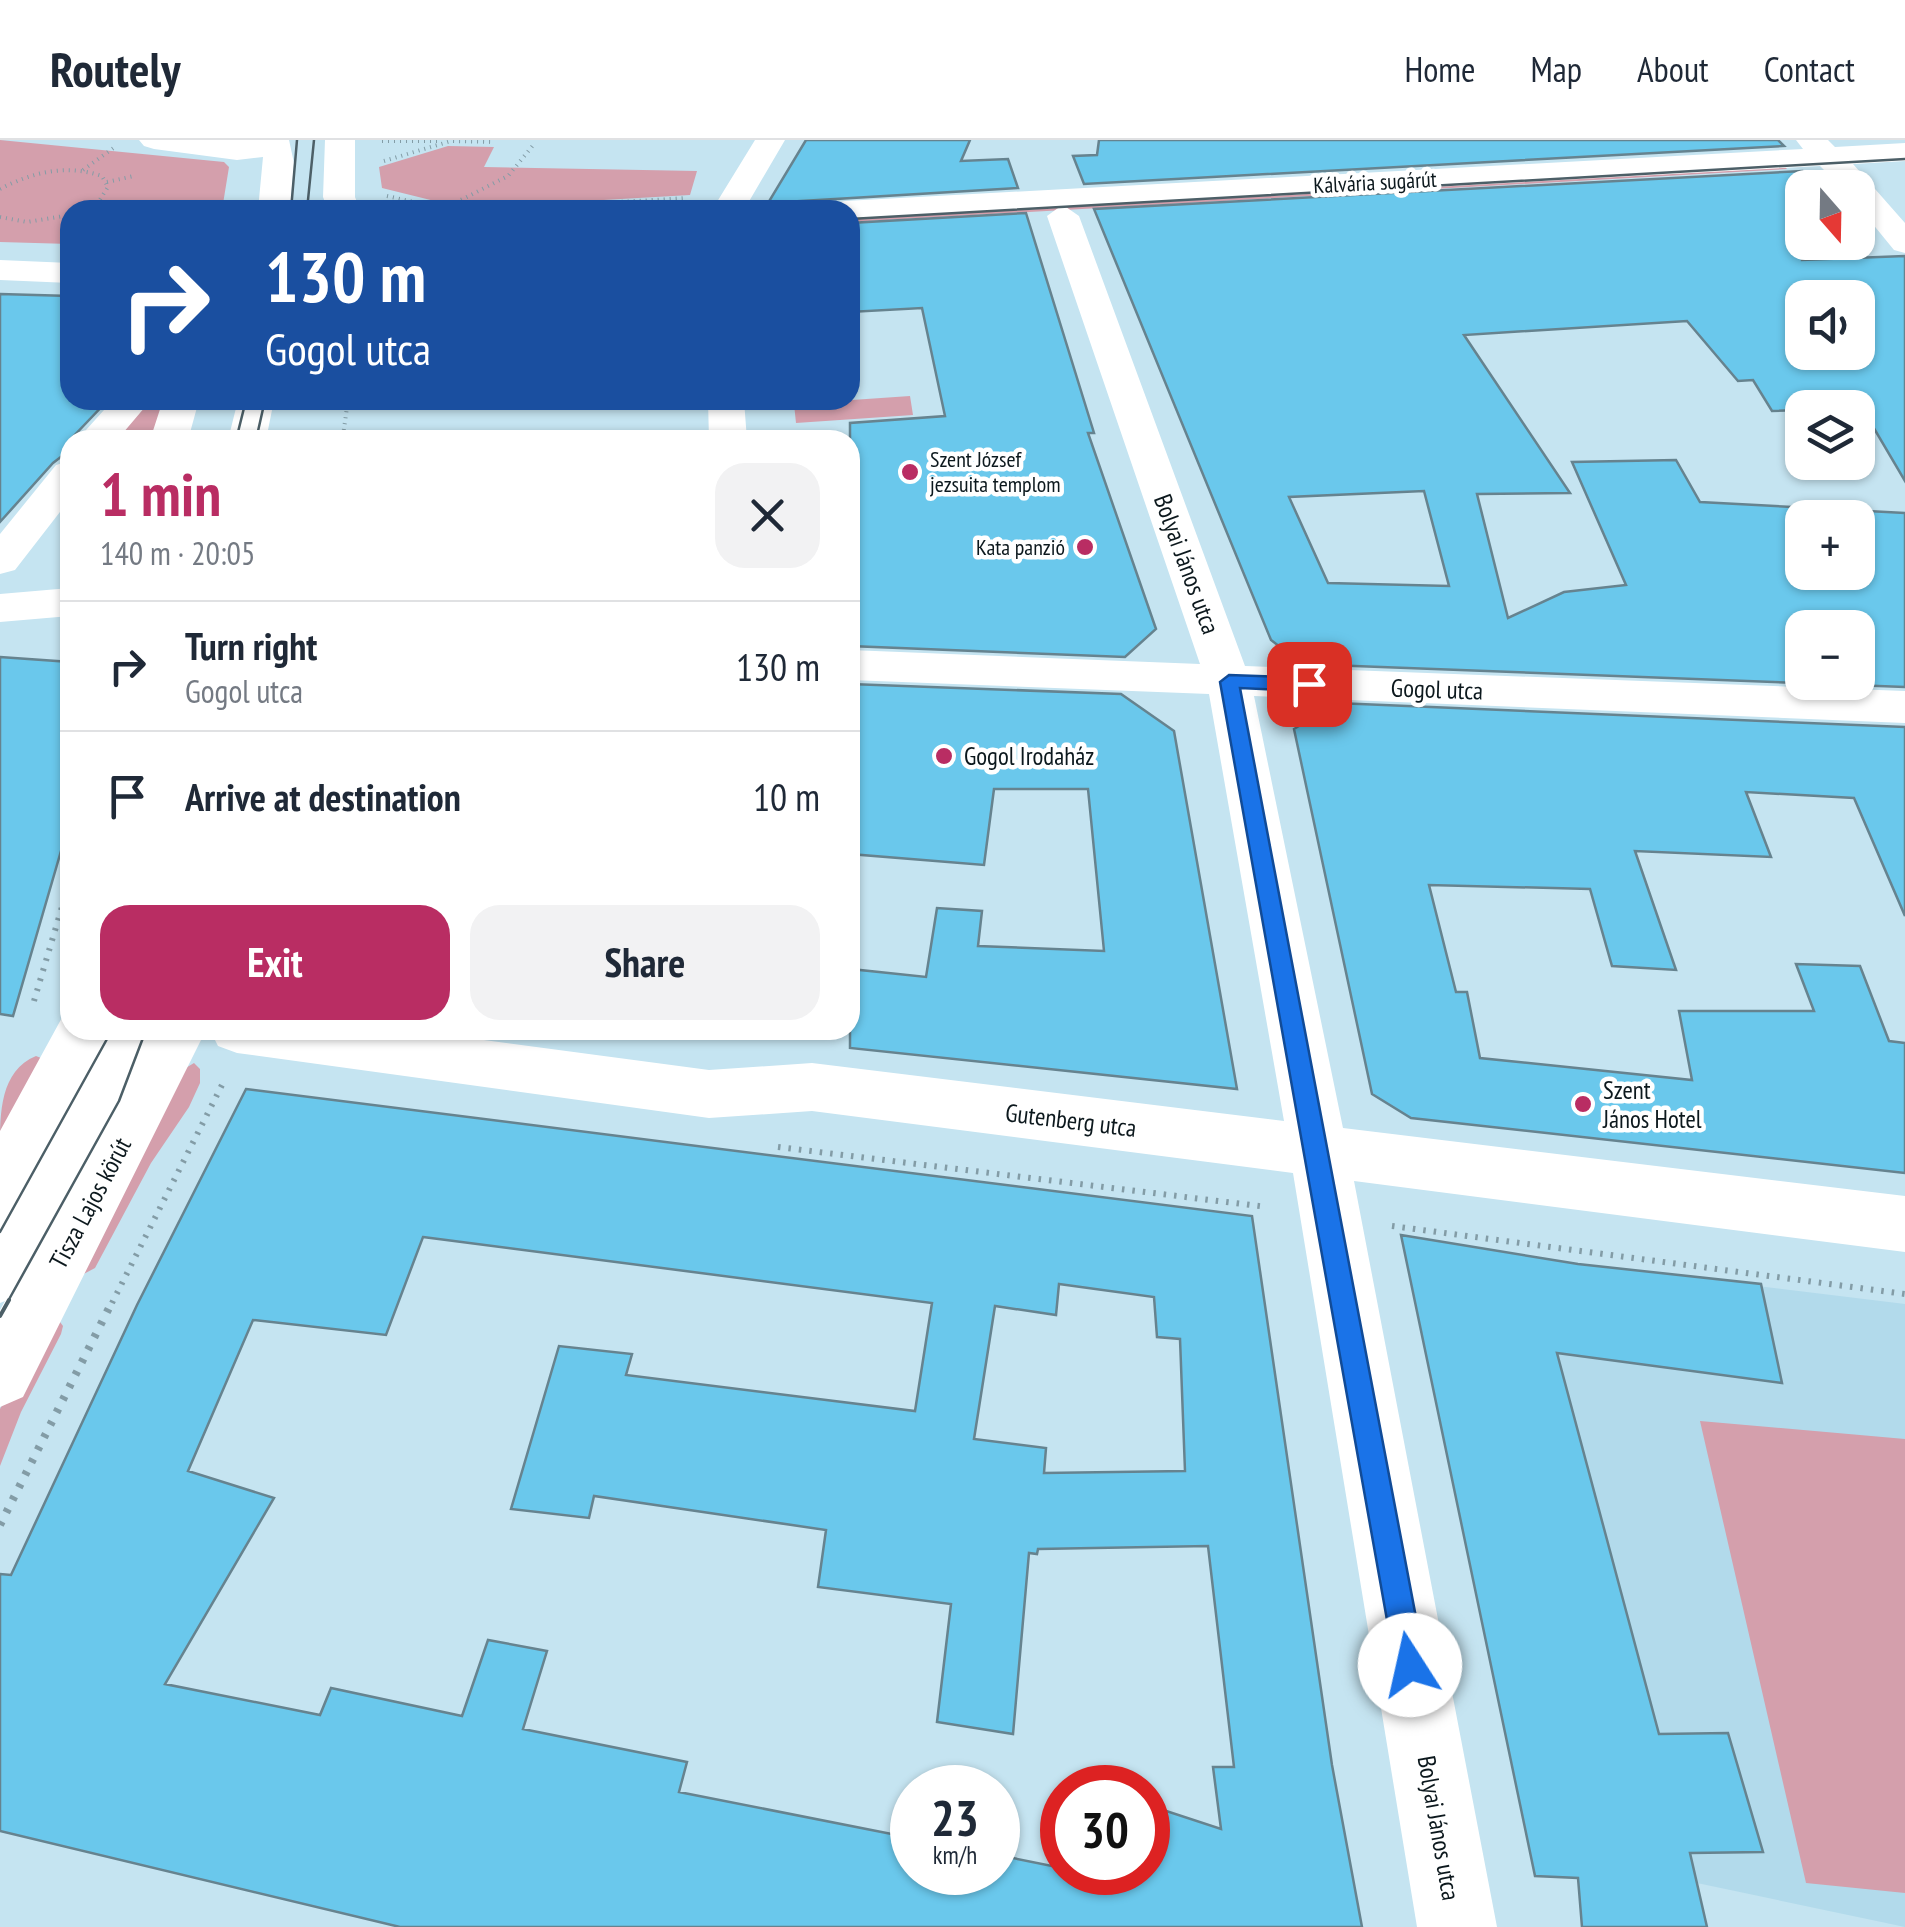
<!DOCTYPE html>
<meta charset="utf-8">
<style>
:root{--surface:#fff;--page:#f2f2f3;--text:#1f2937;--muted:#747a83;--line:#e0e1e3;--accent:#b92d63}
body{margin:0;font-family:"PT Sans Narrow",sans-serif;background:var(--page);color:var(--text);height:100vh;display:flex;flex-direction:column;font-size:38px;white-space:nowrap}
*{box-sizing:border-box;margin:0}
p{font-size:32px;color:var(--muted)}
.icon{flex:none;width:55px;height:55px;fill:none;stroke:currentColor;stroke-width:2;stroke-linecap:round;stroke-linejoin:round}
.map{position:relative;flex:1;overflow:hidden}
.panel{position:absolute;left:60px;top:290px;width:800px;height:610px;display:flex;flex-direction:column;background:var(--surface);border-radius:30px;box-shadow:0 2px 8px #0004}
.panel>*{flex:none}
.hud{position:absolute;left:60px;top:60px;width:800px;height:210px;border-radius:30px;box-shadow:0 2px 8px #0004;background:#1a4fa0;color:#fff;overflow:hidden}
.needle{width:65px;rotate:160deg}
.controls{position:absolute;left:1785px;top:30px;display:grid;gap:20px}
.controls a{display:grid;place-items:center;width:90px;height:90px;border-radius:20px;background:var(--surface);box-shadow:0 2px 8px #0004;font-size:50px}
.speed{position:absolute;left:890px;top:1625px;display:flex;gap:20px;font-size:50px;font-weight:700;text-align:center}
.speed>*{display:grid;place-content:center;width:130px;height:130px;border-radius:50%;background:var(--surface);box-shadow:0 2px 8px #0004;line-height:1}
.speed small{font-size:25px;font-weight:400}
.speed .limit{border:15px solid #d22;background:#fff;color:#111}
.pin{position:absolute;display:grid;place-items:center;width:85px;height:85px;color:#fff;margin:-42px;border-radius:20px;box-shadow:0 5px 15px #0006}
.me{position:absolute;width:110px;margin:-55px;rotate:350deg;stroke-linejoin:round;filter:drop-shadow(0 0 8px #0008)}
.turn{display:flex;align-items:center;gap:35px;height:210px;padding:0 40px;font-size:45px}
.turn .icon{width:130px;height:130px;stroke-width:2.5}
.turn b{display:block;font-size:70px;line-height:85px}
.round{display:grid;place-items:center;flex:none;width:105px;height:105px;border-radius:30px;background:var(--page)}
.head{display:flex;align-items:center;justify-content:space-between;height:170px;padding:0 40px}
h1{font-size:60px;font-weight:700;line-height:75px;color:var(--accent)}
.button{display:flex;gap:20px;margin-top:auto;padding:20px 40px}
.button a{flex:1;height:115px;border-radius:30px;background:var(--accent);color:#fff;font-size:40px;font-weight:700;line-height:115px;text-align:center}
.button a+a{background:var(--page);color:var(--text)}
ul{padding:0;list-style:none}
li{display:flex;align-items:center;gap:30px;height:130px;padding:0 40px;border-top:2px solid var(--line)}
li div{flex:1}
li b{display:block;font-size:38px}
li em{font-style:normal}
header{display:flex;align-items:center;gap:60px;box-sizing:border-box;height:140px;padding:0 50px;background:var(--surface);border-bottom:2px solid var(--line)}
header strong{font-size:48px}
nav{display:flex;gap:55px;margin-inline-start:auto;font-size:35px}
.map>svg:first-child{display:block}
</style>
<header>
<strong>Routely</strong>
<nav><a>Home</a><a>Map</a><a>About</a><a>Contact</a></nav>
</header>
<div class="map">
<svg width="1905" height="1787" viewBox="0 0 1905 1787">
<rect width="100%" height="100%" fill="#c5e4f1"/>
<!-- built -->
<path fill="#b2daeb" d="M1406,1098L1578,1124L1905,1164V1787L1697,1743L1535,1736L1402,1101Z"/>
<!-- green -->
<path fill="#d49fac" d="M0,0L224,22L229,27L222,70H70V104L0,102Z
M448,6L494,7L484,27L697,31L690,55L463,68L382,48L379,27Z
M1781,22L1787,29L852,82L851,75Z
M910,256L913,275L796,283L794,264Z
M148,260H166L154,300L111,298Z
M36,916L46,920L0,1008C0,973 0,931 36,916Z
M194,923L200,929V943L189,967L151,1023L95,1128L78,1137L184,929Z
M60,1182L63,1186L61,1194L21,1272L0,1326V1269L40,1191Z
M1700,1281L1905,1299V1753L1806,1743Z"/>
<!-- building -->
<path fill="#6ac8ec" stroke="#66838f" stroke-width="2.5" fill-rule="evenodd" d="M806,0H970L961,21L1008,19L1018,48L768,63Z
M1099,0H1778L1784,6L1084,44L1073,16L1097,15Z
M1802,31V120L1905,116V341L1865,273H1858V268L1772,271L1753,240L1738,241L1687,181L1464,195L1570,353L1477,354L1508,478L1564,452L1626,445L1572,322L1676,320L1700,362L1905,373V547L1302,524L1271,500L1094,69ZM1802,158H1858V212H1802ZM1424,351L1449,446L1328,443L1289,357ZM1802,378H1858V432H1802ZM1802,488H1858V542H1802Z
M1026,73L1094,293H1088L1156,489L1125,517L850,506V283L945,276L922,168L850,172V83Z
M0,154L70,156V260H108L70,300V310L53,323L0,382Z
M0,517L70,522V680L13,876L0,874Z
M850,544L1121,554L1174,591L1237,949L850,908V829L926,837L937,768L982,771L978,806L1104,811L1088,649H994L984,725L850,714Z
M1336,563L1905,587V776L1854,658L1746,652L1771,717L1635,711L1676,830L1612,826L1590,749L1429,745L1456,852H1467L1480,918L1692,940L1679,871H1814L1796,824L1860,826L1889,901L1905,903V1033L1411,978L1372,954L1294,589Z
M246,949L1252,1076L1332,1625L1362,1787H400L0,1691V1434L11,1435L137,1165ZM423,1097L932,1163L915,1271L626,1235L632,1214L559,1206L511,1369L589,1378L594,1356L826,1390L818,1447L951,1464L937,1582L1013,1594L1029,1413L1037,1414L1038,1409L1208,1406L1234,1627H1213L1221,1689L1148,1665V1732H1126L1125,1741L1062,1732V1728L998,1715V1732H912V1698L679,1652L687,1622L523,1589L547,1511L488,1500L462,1576L331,1548L320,1575L165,1544L274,1358L188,1331L253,1180L386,1195ZM1059,1144L1154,1157L1157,1197L1180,1199L1185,1331L1044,1333L1046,1308L974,1299L995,1166L1056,1175Z
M1401,1095L1578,1124L1761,1144L1782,1243L1557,1213L1659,1594L1728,1593L1763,1712L1690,1713L1707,1787H1582L1578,1738L1535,1736Z"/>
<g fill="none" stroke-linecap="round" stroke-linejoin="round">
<!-- path-far3 -->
<path stroke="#839ca6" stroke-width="4" stroke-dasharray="1 5" stroke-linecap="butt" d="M382,1H440
M384,21L451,1L495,2
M83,30L115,7
M107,42L134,36
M0,49C33,32 66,24 102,36L108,47L99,61L83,70
M387,56L449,70
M445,68L508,36L535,3
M484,70L687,58
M0,77L27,82L70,75
M343,296L348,260"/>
<!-- path-far2 -->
<path stroke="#839ca6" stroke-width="5" stroke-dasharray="2.5 6" stroke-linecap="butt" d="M342,300L343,294"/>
<!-- path-far1 -->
<path stroke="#839ca6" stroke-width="6" stroke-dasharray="2.5 8" stroke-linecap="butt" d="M34,861L70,740
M778,1007L1267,1067
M1392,1086L1905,1154
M112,1163L225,939"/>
<!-- path -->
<path stroke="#839ca6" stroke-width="8" stroke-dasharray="4 10" stroke-linecap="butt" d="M0,1385L113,1160"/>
<!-- minor -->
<path fill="#fff" fill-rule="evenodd" d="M139,0H289L294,23L290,70H258L263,17L237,20L154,9L144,6Z
M325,0H355V57L360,70H328L323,57Z
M755,0H785L744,70H712Z
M1796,0H1828L1835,7L1905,3V21L1853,24L1905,83V113L1894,110L1858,66V48H1842L1820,26L1066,67L1079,76L1245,526L1905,551V583L1254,556L1343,988L1905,1056V1112L1354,1041L1497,1787H1417L1293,1033L812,971L709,978L237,913L218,906L210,890H409L709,930L812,923L1284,981L1209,554L850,540V510L1200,524L1047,76L1058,68L850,79V70H829L834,63L845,61L1803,9Z
M0,120L70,123V143L0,140Z
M113,260H151L117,300H77Z
M163,260H199L188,300H150Z
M238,260H274L266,300H228Z
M708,260H744L747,300H709Z
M70,321V359L15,430L0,434V394L56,325Z
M70,448V476L0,482V454Z
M70,872V890H206L23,1257L0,1267V1170L5,1161L0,1163V991L64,874Z"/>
<!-- tram-far1 -->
<path stroke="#4c5f67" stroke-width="2.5" d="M291,70L297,0
M307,70L314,0
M850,79L1905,19
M236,300L246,260
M256,300L265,260
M0,1092L112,890
M7,1163L119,961L146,890"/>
<!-- tram -->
<path stroke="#4c5f67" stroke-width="4" d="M0,1176L9,1160"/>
</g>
<!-- route -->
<path fill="#1a73e8" stroke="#114b97" stroke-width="2.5" d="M1229,535L1309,538L1318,544L1309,551L1240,548L1425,1525L1421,1536L1410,1540L1400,1536L1395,1525L1220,542Z"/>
<!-- markers -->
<g fill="#b92d63" stroke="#fff" stroke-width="4">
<circle cx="910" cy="332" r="10"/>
<circle cx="1085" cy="407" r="10"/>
<circle cx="944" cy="616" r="10"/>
<circle cx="1583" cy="964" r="10"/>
</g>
<g text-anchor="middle" stroke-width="9" stroke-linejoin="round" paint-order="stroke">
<!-- far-street labels -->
<g font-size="22" fill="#0c181d" stroke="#fff">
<text transform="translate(1375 42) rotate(-3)" y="8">Kálvária sugárút</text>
</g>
<!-- far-poi labels -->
<g font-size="22" fill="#0c181d" stroke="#fff" text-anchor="start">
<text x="930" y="327">Szent József<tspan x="930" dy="25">jezsuita templom</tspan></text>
<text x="1065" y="415" text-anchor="end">Kata panzió</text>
</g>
<!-- street labels -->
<g font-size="25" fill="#0c181d" stroke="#fff">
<text transform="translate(1187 424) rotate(70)" y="9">Bolyai János utca</text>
<text transform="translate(1437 549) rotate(2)" y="9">Gogol utca</text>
<text transform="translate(1071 980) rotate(7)" y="9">Gutenberg utca</text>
<text transform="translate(90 1063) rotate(-62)" y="9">Tisza Lajos körút</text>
<text transform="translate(1439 1688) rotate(80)" y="9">Bolyai János utca</text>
</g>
<!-- poi labels -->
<g font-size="25" fill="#0c181d" stroke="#fff" text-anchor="start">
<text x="964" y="625">Gogol Irodaház</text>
<text x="1603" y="959">Szent<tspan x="1603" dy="29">János Hotel</tspan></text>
</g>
</g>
</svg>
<div class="controls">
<a><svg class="needle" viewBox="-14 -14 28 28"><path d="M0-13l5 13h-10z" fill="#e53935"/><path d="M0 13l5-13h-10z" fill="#747a83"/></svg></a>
<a><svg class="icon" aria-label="sound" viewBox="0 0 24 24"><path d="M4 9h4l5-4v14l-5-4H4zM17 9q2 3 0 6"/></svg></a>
<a><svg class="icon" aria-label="layers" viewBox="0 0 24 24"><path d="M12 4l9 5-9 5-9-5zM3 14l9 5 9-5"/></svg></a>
<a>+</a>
<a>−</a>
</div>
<div class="speed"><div>23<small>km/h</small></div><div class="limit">30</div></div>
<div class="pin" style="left:1309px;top:544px;background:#d93025"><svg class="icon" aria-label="arrive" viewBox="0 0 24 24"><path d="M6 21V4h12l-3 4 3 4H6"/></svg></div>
<svg class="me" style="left:1410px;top:1525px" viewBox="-20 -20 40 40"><circle r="19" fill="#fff"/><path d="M0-13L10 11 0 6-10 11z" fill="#1a73e8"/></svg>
<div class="hud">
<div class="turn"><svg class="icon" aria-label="right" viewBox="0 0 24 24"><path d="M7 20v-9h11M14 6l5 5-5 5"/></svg><div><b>130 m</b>Gogol utca</div></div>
</div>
<section class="panel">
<div class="head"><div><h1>1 min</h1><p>140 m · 20:05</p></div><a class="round"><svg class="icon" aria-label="close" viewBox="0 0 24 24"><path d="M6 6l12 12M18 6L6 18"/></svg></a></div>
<ul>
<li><svg class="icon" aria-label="right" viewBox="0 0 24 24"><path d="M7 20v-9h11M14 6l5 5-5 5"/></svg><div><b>Turn right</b><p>Gogol utca</p></div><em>130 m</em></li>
<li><svg class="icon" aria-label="arrive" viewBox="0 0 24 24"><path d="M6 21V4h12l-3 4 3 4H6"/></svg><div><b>Arrive at destination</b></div><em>10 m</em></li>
</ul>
<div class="button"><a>Exit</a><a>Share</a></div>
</section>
</div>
